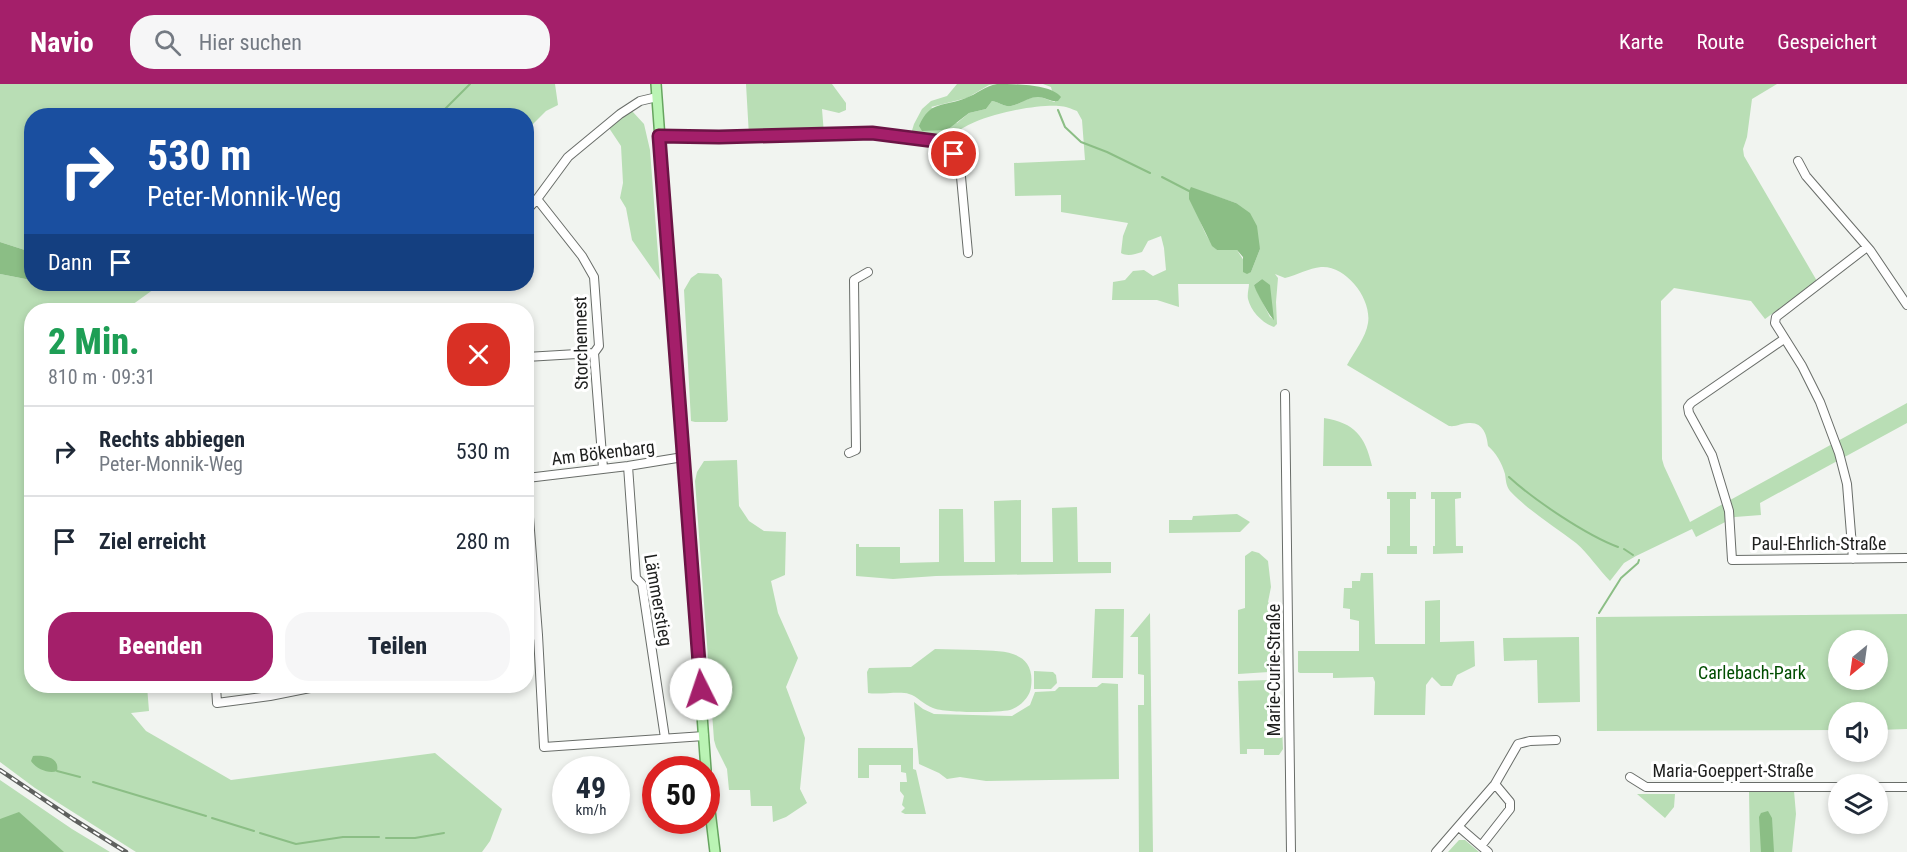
<!DOCTYPE html>
<html lang="de">
<meta charset="utf-8">
<style>
:root{--surface:#fff;--page:#f6f6f7;--text:#1f2937;--muted:#747a83;--line:#e0e1e3;--accent:#a41f6a}
body{margin:0;font-family:"Roboto Condensed",sans-serif;background:var(--page);color:var(--text);height:100vh;display:flex;flex-direction:column;font-size:22px;white-space:nowrap}
*{box-sizing:border-box;margin:0}
p{font-size:20px;color:var(--muted)}
.icon{flex:none;width:33px;height:33px;fill:none;stroke:currentColor;stroke-width:2;stroke-linecap:round;stroke-linejoin:round}
.map{position:relative;flex:1;overflow:hidden}
.sheet{position:absolute;left:24px;top:219px;width:510px;height:390px;display:flex;flex-direction:column;background:var(--surface);border-radius:24px;box-shadow:0 3px 9px #0003}
.sheet>*{flex:none}
.top-card{position:absolute;left:24px;top:24px;width:510px;height:183px;border-radius:24px;box-shadow:0 3px 9px #0003;background:#1a4fa0;color:#fff;overflow:hidden}
.needle{width:39px;rotate:209deg}
.tools{position:absolute;left:1828px;top:546px;display:grid;gap:12px}
.tools a{display:grid;place-items:center;width:60px;height:60px;border-radius:50%;background:var(--surface);box-shadow:0 3px 9px #0003;font-size:30px}
.speed{position:absolute;left:552px;top:672px;display:flex;gap:12px;font-size:30px;font-weight:700;text-align:center}
.speed>*{display:grid;place-content:center;width:78px;height:78px;border-radius:50%;background:var(--surface);box-shadow:0 3px 9px #0003;line-height:1}
.speed small{font-size:15px;font-weight:400}
.speed .limit{border:9px solid #d22;background:#fff;color:#111}
.pin{position:absolute;display:grid;place-items:center;width:51px;height:51px;color:#fff;margin:-26px;border:3px solid #fff;border-radius:50%;box-shadow:0 2px 6px #0007}
.me{position:absolute;width:66px;margin:-33px;rotate:356deg;stroke-linejoin:round;filter:drop-shadow(0 0 4px #0008)}
.turn{display:flex;align-items:center;gap:21px;height:126px;padding:0 24px;font-size:27px}
.turn .icon{width:78px;height:78px;stroke-width:2.5}
.turn b{display:block;font-size:42px;line-height:51px}
.then{display:flex;align-items:center;height:57px;padding:0 24px;background:#0003;gap:12px;font-size:22px}
.round{display:grid;place-items:center;flex:none;width:63px;height:63px;border-radius:24px;background:var(--page)}
.head{display:flex;align-items:center;justify-content:space-between;height:102px;padding:0 24px}
h1{font-size:36px;font-weight:800;line-height:45px;color:#1e9e55}
.action{display:flex;gap:12px;margin-top:auto;padding:12px 24px}
.action a{flex:1;height:69px;border-radius:24px;background:var(--accent);color:#fff;font-size:24px;font-weight:800;line-height:69px;text-align:center}
.action a+a{background:var(--page);color:var(--text)}
ul{padding:0;list-style:none}
li{display:flex;align-items:center;gap:18px;height:90px;padding:0 24px;border-top:2px solid var(--line)}
li div{flex:1}
li b{display:block;font-size:22px}
li em{font-style:normal}
header{display:flex;align-items:center;gap:36px;box-sizing:border-box;height:84px;padding:0 30px;background:var(--accent);color:#fff}
header strong{font-size:28px}
nav{display:flex;gap:33px;margin-inline-start:auto;font-size:21px}
.search{width:420px;height:54px;background:var(--page);display:flex;align-items:center;gap:15px;box-sizing:border-box;padding:0 21px;border-radius:24px;color:var(--muted);font-size:22px}
.map>svg:first-child{display:block}
</style>
<header>
<strong>Navio</strong>
<div class="search"><svg class="icon" aria-label="search" viewBox="0 0 24 24"><circle cx="10" cy="10" r="6"/><path d="M15 15l6 6"/></svg>Hier suchen</div>
<nav><a>Karte</a><a>Route</a><a>Gespeichert</a></nav>
</header>
<div class="map">
<svg width="1907" height="768" viewBox="0 0 1907 768">
<rect width="100%" height="100%" fill="#f1f4f0"/>
<!-- green -->
<path fill="#b9deb5" fill-rule="evenodd" d="M0,0H555L558,21L546,27L527,46L526,32H32L31,168L0,158Z
M746,0H832L846,19V26L839,29L822,25L824,50L749,52Z
M957,0H997L989,1L967,14L931,23L957,39L969,29L986,25L992,17C999,18 1004,23 1011,22C1021,20 1031,11 1040,13C1045,14 1050,17 1055,18L1051,3L1043,0H1777L1752,15L1747,53L1743,65L1744,72L1817,197L1765,235L1751,217L1674,204L1661,217L1662,375L1664,382L1690,438L1907,319V339L1760,419L1761,431L1735,433L1696,453L1692,445L1636,472L1624,479L1610,497C1598,485 1589,470 1576,459C1554,442 1530,428 1510,407C1506,402 1506,396 1505,390C1502,379 1496,369 1488,362C1487,351 1483,338 1469,339C1461,339 1457,343 1449,342L1347,281C1354,268 1366,253 1368,239C1372,215 1346,181 1321,183C1309,184 1297,191 1285,194L1275,190L1278,194L1276,218L1277,240L1274,243C1262,239 1251,227 1248,215C1247,210 1249,204 1249,200H1178L1179,223L1157,216H1112L1113,198L1125,196L1133,187L1144,186L1153,192L1166,186L1164,164L1161,152L1148,157L1142,168C1135,170 1128,173 1121,169L1123,152L1128,139L1061,128V111L1015,112L1014,79L1085,76L1082,36L1077,27C1072,25 1065,22 1059,22C1032,20 957,34 946,61L910,53L914,40L922,25L931,17L947,12ZM1191,104L1236,119L1260,165L1251,188L1237,166H1217C1200,147 1198,128 1191,104ZM1262,195L1273,235L1270,233L1254,201Z
M632,27L644,40L650,66L660,196L632,156L626,124L620,114L623,99L621,62L609,44Z
M698,189L718,190L722,195L728,336L726,338H695L691,337L684,206L691,194Z
M0,190L31,196L32,200H161L125,226H32V602H147L149,627L131,629L146,647L231,696L435,669L502,725L490,757L482,768H136L35,704L0,678Z
M1324,334C1355,339 1365,352 1372,382H1323Z
M737,376L739,422L749,437L764,447L786,448L785,491L771,497L778,529L798,574L786,603L805,654L800,705L807,719L786,733L773,738L772,722H751L750,706H729L727,685L716,663L714,656L695,397L697,388L704,377Z
M1387,408H1416V415H1410V462H1417V470H1387V462H1390V415H1387Z
M1431,408H1461V414L1455,415L1456,462H1463V469L1433,470V462H1435V415H1431Z
M1021,416V478H1053L1052,424L1077,423L1078,478H1111V489L936,492L893,495L856,492V460H859V463H900V479L939,478V425H963L964,478H995L994,417Z
M1237,430L1250,438L1240,448L1169,449V436H1192L1193,432Z
M1252,467L1259,469L1268,477L1271,503L1268,518L1273,525L1269,588L1238,590V526L1245,524V472Z
M1361,489H1373L1375,560H1425V517L1440,516V558L1474,557L1475,582L1457,591L1452,602H1441L1432,593L1426,601L1425,631H1374L1375,598L1373,593L1333,594V589H1300L1298,588V567H1359V537L1350,535V525L1343,524L1344,504H1352V497H1360Z
M1095,525H1124L1123,594H1092Z
M1150,529L1153,768H1139L1138,621H1144V591L1138,590V553H1130Z
M1907,530V645L1878,646V628H1839V646L1597,647L1596,533ZM1839,556H1878V596H1839Z
M1579,553L1580,618L1538,619L1537,576L1504,577L1503,554Z
M935,565C949,565 963,566 977,566C1003,567 1036,566 1031,603C1030,613 1020,623 1010,626C997,629 944,629 933,624C924,621 917,612 909,610C900,607 879,611 868,609L867,588L869,584L911,583Z
M1034,587L1053,588L1056,591L1057,599L1051,605H1034Z
M1269,596L1270,632L1282,643L1283,665L1279,671H1264V665H1247V670H1240L1238,597Z
M1102,599L1118,600L1119,695L986,697L960,693L947,695L939,689L919,680L914,618L923,625L934,630L1012,632L1030,621L1035,608L1055,607L1059,603H1097Z
M858,664H913V685L916,686L926,730H905L901,728L905,724L902,721L904,712L900,707V698H907L906,689L901,688V681H869V694H858Z
M0,696L72,745L110,768H0Z
M1749,707H1794L1796,730L1792,768H1750Z
M1637,710H1675L1674,723L1665,734Z
M1459,756H1465L1479,768H1448Z"/>
<!-- water -->
<path fill="#8bbe85" d="M997,0C1016,0 1051,0 1061,13L1058,17C1051,18 1047,14 1039,13C1030,12 1021,20 1011,22C1004,23 999,18 992,17L986,25L969,29L947,46L922,47L919,42C930,16 944,23 966,14C977,10 985,2 997,0Z
M1191,103L1236,119L1250,129L1257,142L1260,165L1251,188L1247,190L1243,188V173L1237,166H1217L1212,162L1189,115V107Z
M0,158L31,168V196L0,190Z
M1262,195L1270,201L1274,236C1270,233 1255,206 1254,201Z
M33,672C44,671 60,673 57,687C49,690 36,685 31,677Z
M1768,727L1772,734L1774,768H1761L1759,733L1761,729Z
M19,728L64,768H0V735Z"/>
<g fill="none" stroke-linecap="round" stroke-linejoin="round">
<!-- stream -->
<path stroke="#8bbe85" stroke-width="2" d="M1058,26L1065,43L1081,58L1107,68L1150,89
M438,32L470,0
M1162,93L1189,107
M1509,393C1534,416 1586,451 1618,463
M1624,465L1633,471
M1599,529L1621,494L1638,479L1639,476
M57,687L80,693
M93,698L206,732
M212,734L254,747
M260,749L296,760L343,753H379
M386,754H415L444,749"/>
<defs>
<path id="minor" d="M659,52L719,53L872,49L935,57L945,62L954,70L960,82L968,169
M1798,77L1806,92L1870,166L1907,221
M537,115L582,172L594,193L599,262L594,269L603,384
M526,127L537,115L568,73L620,30L640,17L657,13
M1784,255L1691,319L1688,323L1689,329L1712,371L1729,427L1732,476L1907,474
M526,273L594,269
M1285,310L1291,768
M849,369L856,366L854,196L868,188
M628,382L636,494L642,500L665,654
M526,394L538,551L544,663L704,652
M527,394L628,382L683,373
M1853,475L1847,400L1839,369L1820,318L1802,282L1775,239L1776,233L1867,163
M526,552L538,551
M216,602L217,619L270,612L320,602
M1630,693L1646,703H1839
M1878,703H1907
M1459,743L1488,768
M1481,762L1510,725V718L1495,700
M1436,768L1495,700L1518,660L1530,657L1556,656"/>
<path id="major" d="M656,0L706,686
M706,693L715,768"/>
</defs>
<!-- minor casing -->
<use href="#minor" stroke="#696d69" stroke-width="10"/>
<!-- major casing -->
<use href="#major" stroke="#66a55f" stroke-width="12"/>
<!-- minor -->
<use href="#minor" stroke="#fff" stroke-width="8"/>
<!-- major -->
<use href="#major" stroke="#baf4b4" stroke-width="9"/>
<defs>
<path id="rail" d="M0,686L73,735L126,768"/>
</defs>
<!-- rail casing -->
<use href="#rail" stroke="#5e605e" stroke-width="4.5"/>
<!-- rail -->
<use href="#rail" stroke="#fff" stroke-width="2" stroke-dasharray="7" stroke-linecap="butt"/>
</g>
<g fill="none" stroke-linecap="round" stroke-linejoin="round">
<defs>
<path id="route" d="M701,605L659,52L719,53L872,49L935,57L945,62L954,70"/>
</defs>
<!-- route casing -->
<use href="#route" stroke="#6b1445" stroke-width="15"/>
<!-- route -->
<use href="#route" stroke="#a41f6a" stroke-width="10"/>
</g>
<g text-anchor="middle" stroke-width="6" stroke-linejoin="round" paint-order="stroke">
<!-- street labels -->
<g font-size="18" fill="#1e1f1e" stroke="#fff">
<text transform="translate(581 259) rotate(-91)" y="6">Storchennest</text>
<text transform="translate(603 369) rotate(-7)" y="6">Am Bökenbarg</text>
<text x="1819" y="466">Paul-Ehrlich-Straße</text>
<text transform="translate(658 516) rotate(80)" y="6">Lämmerstieg</text>
<text transform="translate(1274 586) rotate(-90)" y="6">Marie-Curie-Straße</text>
<text x="1733" y="693">Maria-Goeppert-Straße</text>
</g>
<!-- park labels -->
<g font-size="18" fill="#004d00" stroke="#fff">
<text x="1752" y="595">Carlebach-Park</text>
</g>
</g>
</svg>
<div class="tools">
<a><svg class="needle" viewBox="-14 -14 28 28"><path d="M0-13l5 13h-10z" fill="#e53935"/><path d="M0 13l5-13h-10z" fill="#747a83"/></svg></a>
<a><svg class="icon" aria-label="sound" viewBox="0 0 24 24"><path d="M4 9h4l5-4v14l-5-4H4zM17 9q2 3 0 6"/></svg></a>
<a><svg class="icon" aria-label="layers" viewBox="0 0 24 24"><path d="M12 4l9 5-9 5-9-5zM3 14l9 5 9-5"/></svg></a>
</div>
<div class="speed"><div>49<small>km/h</small></div><div class="limit">50</div></div>
<div class="pin" style="left:954px;top:70px;background:#d93025"><svg class="icon" aria-label="arrive" viewBox="0 0 24 24"><path d="M6 21V4h12l-3 4 3 4H6"/></svg></div>
<svg class="me" style="left:701px;top:605px" viewBox="-20 -20 40 40"><circle r="19" fill="#fff"/><path d="M0-13L10 11 0 6-10 11z" fill="#a41f6a"/></svg>
<div class="top-card">
<div class="turn"><svg class="icon" aria-label="right" viewBox="0 0 24 24"><path d="M7 20v-9h11M14 6l5 5-5 5"/></svg><div><b>530 m</b>Peter-Monnik-Weg</div></div>
<div class="then">Dann<svg class="icon" aria-label="arrive" viewBox="0 0 24 24"><path d="M6 21V4h12l-3 4 3 4H6"/></svg></div>
</div>
<section class="sheet">
<div class="head"><div><h1>2 Min.</h1><p>810 m · 09:31</p></div><a class="round" style="background:#d93025;color:#fff"><svg class="icon" aria-label="close" viewBox="0 0 24 24"><path d="M6 6l12 12M18 6L6 18"/></svg></a></div>
<ul>
<li><svg class="icon" aria-label="right" viewBox="0 0 24 24"><path d="M7 20v-9h11M14 6l5 5-5 5"/></svg><div><b>Rechts abbiegen</b><p>Peter-Monnik-Weg</p></div><em>530 m</em></li>
<li><svg class="icon" aria-label="arrive" viewBox="0 0 24 24"><path d="M6 21V4h12l-3 4 3 4H6"/></svg><div><b>Ziel erreicht</b></div><em>280 m</em></li>
</ul>
<div class="action"><a>Beenden</a><a>Teilen</a></div>
</section>
</div>
